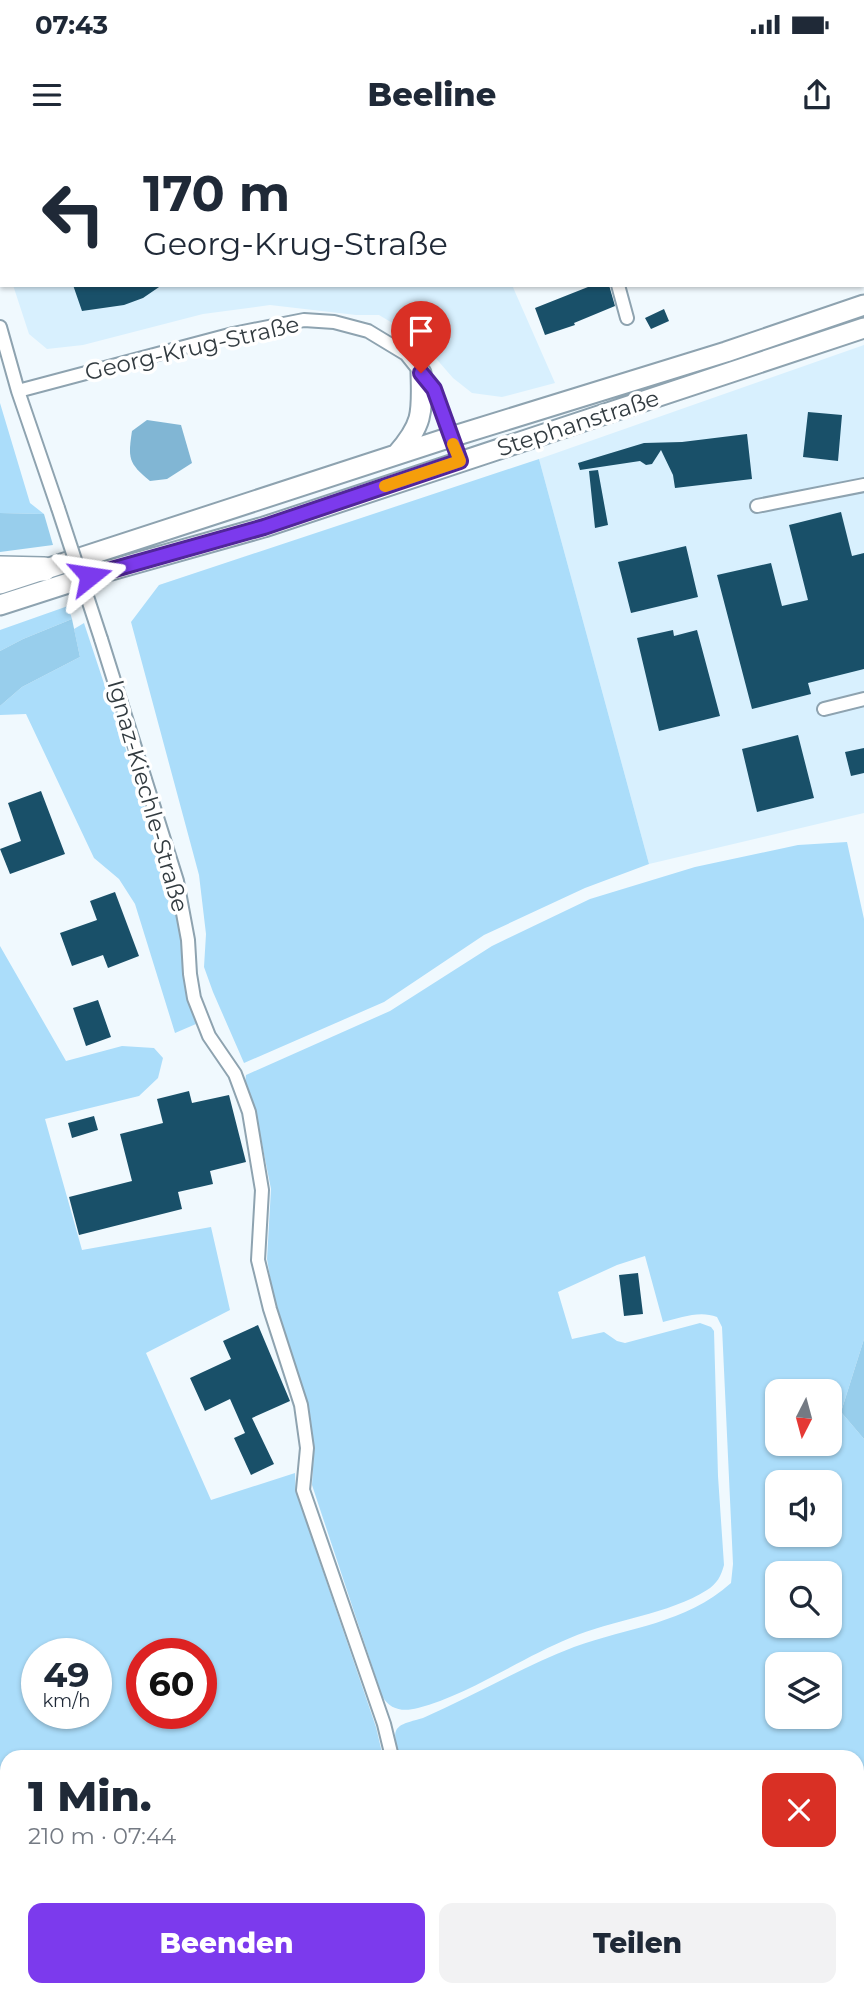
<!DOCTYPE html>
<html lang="de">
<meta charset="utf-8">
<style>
:root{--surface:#fff;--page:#f2f2f3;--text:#1f2937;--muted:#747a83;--accent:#7c3aed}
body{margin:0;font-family:Montserrat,sans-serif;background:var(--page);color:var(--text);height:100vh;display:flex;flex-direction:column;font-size:26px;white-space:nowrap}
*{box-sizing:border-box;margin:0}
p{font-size:23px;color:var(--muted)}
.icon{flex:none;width:38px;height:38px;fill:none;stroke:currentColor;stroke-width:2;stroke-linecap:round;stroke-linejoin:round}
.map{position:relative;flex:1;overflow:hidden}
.side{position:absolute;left:0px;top:1610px;width:864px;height:247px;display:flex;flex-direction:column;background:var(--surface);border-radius:21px 21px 0 0;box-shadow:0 2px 5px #0004}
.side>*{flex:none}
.top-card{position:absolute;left:0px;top:0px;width:864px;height:147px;box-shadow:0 2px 5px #0004;background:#fff;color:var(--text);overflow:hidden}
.needle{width:46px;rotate:186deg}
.buttons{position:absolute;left:765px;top:1239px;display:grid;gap:14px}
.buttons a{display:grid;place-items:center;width:77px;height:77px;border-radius:14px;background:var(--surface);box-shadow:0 2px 5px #0004;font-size:35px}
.speed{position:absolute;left:21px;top:1498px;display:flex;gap:14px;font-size:35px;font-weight:700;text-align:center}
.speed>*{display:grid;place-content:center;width:91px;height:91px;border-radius:50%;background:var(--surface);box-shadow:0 2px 5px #0004;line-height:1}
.speed small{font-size:18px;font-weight:400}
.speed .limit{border:10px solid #d22;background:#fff;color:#111}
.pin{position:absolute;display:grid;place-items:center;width:60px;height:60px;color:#fff;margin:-72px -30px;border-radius:50% 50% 50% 0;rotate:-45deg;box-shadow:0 0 7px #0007}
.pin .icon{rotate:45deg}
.me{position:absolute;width:77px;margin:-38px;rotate:75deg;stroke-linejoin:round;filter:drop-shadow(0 0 5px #0008)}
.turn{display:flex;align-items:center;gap:24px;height:147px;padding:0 28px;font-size:32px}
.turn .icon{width:91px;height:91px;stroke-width:2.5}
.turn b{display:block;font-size:49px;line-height:60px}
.round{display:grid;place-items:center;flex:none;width:74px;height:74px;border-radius:14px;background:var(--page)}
.overview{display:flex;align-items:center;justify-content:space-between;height:119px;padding:0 28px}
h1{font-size:42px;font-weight:800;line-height:52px}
.cta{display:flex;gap:14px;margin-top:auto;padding:14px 28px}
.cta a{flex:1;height:80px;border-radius:14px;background:var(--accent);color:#fff;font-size:28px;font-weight:800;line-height:80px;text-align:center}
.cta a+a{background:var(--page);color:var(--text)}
.status{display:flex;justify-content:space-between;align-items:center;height:49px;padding:0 35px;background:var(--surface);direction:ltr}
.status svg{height:19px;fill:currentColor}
header{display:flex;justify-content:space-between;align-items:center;height:91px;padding:0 28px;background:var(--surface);font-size:32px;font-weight:800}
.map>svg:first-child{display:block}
</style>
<div class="status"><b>07:43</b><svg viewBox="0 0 49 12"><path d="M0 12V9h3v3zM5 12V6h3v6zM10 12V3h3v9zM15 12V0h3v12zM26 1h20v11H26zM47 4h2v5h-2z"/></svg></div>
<header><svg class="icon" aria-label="menu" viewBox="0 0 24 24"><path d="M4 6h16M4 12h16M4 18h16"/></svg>Beeline<svg class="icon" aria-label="share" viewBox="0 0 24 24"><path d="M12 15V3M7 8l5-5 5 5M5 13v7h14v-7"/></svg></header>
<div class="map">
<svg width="864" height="1856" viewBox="0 0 864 1856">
<rect width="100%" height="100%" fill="#f0f9fe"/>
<!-- built -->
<path fill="#d8f0fe" d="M0,0H448L449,2H2V111Z
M13,145H512L555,243L502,257L472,253L453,238L419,199L379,175H356L270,165L203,174L83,205L47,209L29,194Z
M864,205V673L649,724L539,319Z"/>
<!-- green -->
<path fill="#abddfa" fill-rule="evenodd" d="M0,263L30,363L44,374L0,373Z
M539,319L649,724L585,748L484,795L384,862L244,923L213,852L204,827L206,794L199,735L131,482L159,445Z
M68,466L72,479L23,499L0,511V490Z
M84,483L170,743L181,800L188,860L196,884L175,893L135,764L119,739L94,718L26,574L0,575V566L22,547L80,517L74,489Z
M847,702L864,779V1199L841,1272L864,1299V1856H466L464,1850H858V1617H399C391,1586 394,1586 423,1578C473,1556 522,1527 574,1507C629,1487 685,1484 731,1443L733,1424L722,1187L717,1177C699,1170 681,1178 663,1182L645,1116L617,1125L558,1152L572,1199L604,1192L617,1201L625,1203L700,1183L711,1187L714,1191L718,1336L724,1425C721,1436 717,1444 707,1450C670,1474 611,1480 570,1498C521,1518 468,1555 418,1568C403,1572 390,1570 382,1556L312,1345L314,1306L308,1263L275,1167L267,1119L271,1049L255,969L245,944L246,935L390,871L492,806L590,759L695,727L798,705ZM777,1251H830V1304H777ZM777,1342H830V1395H777ZM777,1433H830V1486H777ZM777,1524H830V1577H777Z
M0,806L66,921L122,906L154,908L163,918L158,938L139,956L45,979L82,1110L211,1087L230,1170L146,1213L211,1360L295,1333L296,1352L376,1587L383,1617H7V1689L0,1670ZM37,1514H96V1573H37ZM142,1514H201V1573H142Z
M98,1850H338L334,1856H103Z
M420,1850H452L454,1856H419Z"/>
<!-- forest -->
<path fill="#98ceec" d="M0,373L44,374L53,405L0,412Z
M72,479L80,517L22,547L0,566V511L23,499Z
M864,1199V1299L841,1272Z
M0,1670L7,1689V1767L0,1751Z
M44,1850H98L103,1856H46Z
M338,1850H378L376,1856H334Z"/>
<!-- water -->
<path fill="#81b6d4" d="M147,280L181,285L192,323L167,339L150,341C128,323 128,318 132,291Z"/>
<!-- building -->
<path fill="#195069" d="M73,145H162L143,158L124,165L82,171Z
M593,145H609L615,166L574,183L575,185L545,195L535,168Z
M664,169L669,181L651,189L645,178Z
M808,272L842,275L838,321L803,317Z
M747,294L752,339L675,348L673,335L661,310L652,324L646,325L640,321L580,330L578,323L644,303L682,302Z
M598,330L608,385L595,388L589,331Z
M841,372L852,416L864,413V529L808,543L811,554L752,569L717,435L771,423L782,466L808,460L789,385Z
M686,406L698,457L631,473L618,422Z
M673,490L674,496L697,490L720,576L659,591L637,498Z
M798,595L814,658L757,672L742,609Z
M864,608V633L851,636L845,612Z
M41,651L65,714L10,734L0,709L21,701L8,663Z
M115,752L139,816L108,828L103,815L72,826L60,793L97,780L90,761Z
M98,860L111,897L86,906L73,868Z
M189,951L192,963L229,955L246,1022L210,1031L213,1044L178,1052L182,1069L79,1095L69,1057L132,1041L120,994L163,983L157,959Z
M94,976L98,990L72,998L68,983Z
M638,1133L643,1174L624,1176L619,1135Z
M258,1185L290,1261L252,1278L274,1324L251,1335L234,1298L245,1293L230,1259L205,1271L190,1238L231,1219L223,1201Z"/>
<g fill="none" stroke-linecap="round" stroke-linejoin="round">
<defs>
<path id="minor" d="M653,2V0
M618,145L627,178
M0,187L18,251L58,368
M18,251L233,194L304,180L334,182L368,191L406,214L434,249L460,321
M757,366L864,345
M101,499L177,741L188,800L190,834L194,858L209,896L235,934L249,972L262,1050L258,1120L270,1169L301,1265L307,1308L303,1350L384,1584L392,1617
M824,569L864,559
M388,1856L390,1850"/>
<path id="primary" d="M397,314C424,283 422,272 421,233
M0,444L451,297L726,212L864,165
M0,465L90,436L264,387L864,188"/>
<path id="motorway" d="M0,428L44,429
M0,1825L7,1840"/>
</defs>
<!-- minor casing -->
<use href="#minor" stroke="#8ea3b0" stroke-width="16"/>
<!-- primary casing -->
<use href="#primary" stroke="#8ea3b0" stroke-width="23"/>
<!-- motorway casing -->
<use href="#motorway" stroke="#8ea3b0" stroke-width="26"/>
<!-- minor -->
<use href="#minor" stroke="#fff" stroke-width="12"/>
<!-- primary -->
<use href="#primary" stroke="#fff" stroke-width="19"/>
<!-- motorway -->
<use href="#motorway" stroke="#fff" stroke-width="23"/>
<defs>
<path id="minor-bridge" d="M58,368L101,499"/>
</defs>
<!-- minor-bridge casing -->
<use href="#minor-bridge" stroke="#8ea3b0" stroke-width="16" stroke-linecap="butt"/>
<!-- minor-bridge -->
<use href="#minor-bridge" stroke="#fff" stroke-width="12"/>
</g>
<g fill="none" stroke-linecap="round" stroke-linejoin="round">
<defs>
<path id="route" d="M90,436L264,387L460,321L434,249L421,233"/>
</defs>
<!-- route casing -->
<use href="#route" stroke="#51269a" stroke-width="18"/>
<!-- route -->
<use href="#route" stroke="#7c3aed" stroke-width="12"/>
<!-- slow -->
<path stroke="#f59e0b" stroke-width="12" d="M385,346L460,321L453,304"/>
</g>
<g text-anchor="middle" stroke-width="7" stroke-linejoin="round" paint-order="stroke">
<!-- street labels -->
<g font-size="23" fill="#323b40" stroke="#fff">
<text transform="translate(192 208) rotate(-13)" y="8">Georg-Krug-Straße</text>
<text transform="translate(578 283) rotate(-18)" y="8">Stephanstraße</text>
<text transform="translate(148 656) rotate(74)" y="8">Ignaz-Kiechle-Straße</text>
</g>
</g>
</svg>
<div class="buttons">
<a><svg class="needle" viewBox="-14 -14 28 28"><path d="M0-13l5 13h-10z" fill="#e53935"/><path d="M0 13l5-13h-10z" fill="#747a83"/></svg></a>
<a><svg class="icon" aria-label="sound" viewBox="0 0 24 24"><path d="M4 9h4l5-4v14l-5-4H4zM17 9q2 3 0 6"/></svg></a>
<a><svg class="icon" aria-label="search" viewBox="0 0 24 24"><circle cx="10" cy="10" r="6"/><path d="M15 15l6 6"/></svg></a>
<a><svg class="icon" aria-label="layers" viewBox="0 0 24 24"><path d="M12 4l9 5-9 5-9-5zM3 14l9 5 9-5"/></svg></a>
</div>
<div class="speed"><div>49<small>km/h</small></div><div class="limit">60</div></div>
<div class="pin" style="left:421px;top:233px;background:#d93025"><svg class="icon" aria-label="arrive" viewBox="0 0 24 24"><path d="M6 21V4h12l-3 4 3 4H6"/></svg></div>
<svg class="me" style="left:90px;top:436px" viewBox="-20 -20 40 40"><path d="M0-17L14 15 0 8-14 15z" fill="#7c3aed" stroke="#fff" stroke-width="4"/></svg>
<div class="top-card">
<div class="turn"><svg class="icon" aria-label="left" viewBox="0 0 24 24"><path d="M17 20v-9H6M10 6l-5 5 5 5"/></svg><div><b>170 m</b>Georg-Krug-Straße</div></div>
</div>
<section class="side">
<div class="overview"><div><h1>1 Min.</h1><p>210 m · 07:44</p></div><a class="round" style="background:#d93025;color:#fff"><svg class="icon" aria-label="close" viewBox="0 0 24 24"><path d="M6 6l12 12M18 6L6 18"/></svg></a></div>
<div class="cta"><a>Beenden</a><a>Teilen</a></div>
</section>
</div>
